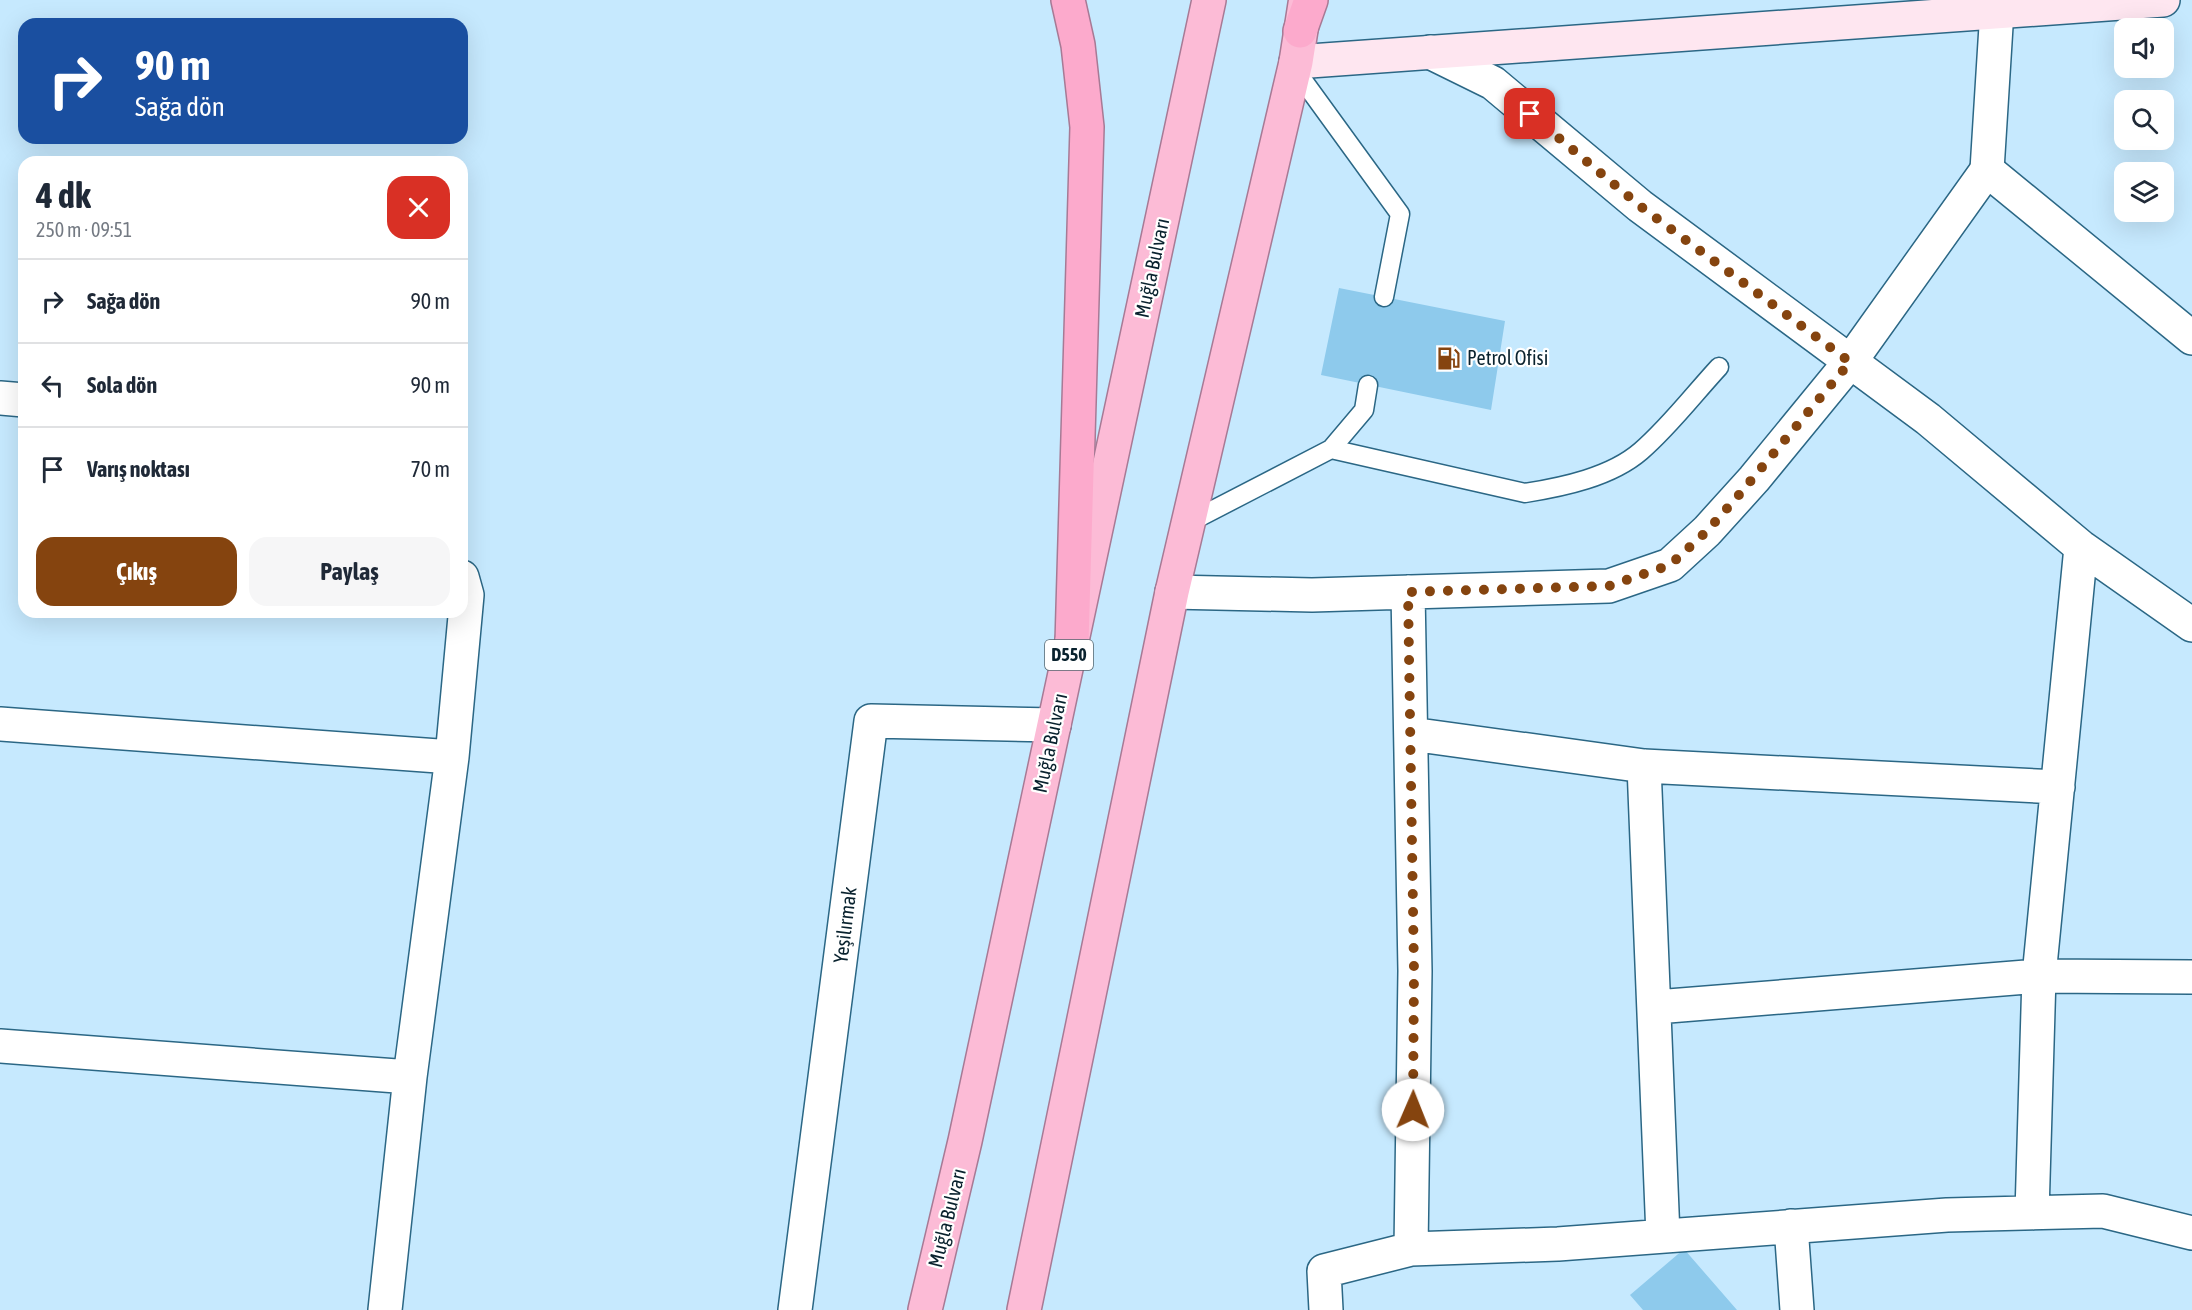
<!DOCTYPE html>
<html lang="tr">
<meta charset="utf-8">
<style>
:root{--surface:#fff;--page:#f6f6f7;--text:#1f2937;--muted:#747a83;--line:#e0e1e3;--accent:#85440f}
body{margin:0;font-family:"Asap Condensed",sans-serif;background:var(--page);color:var(--text);height:100vh;display:flex;flex-direction:column;font-size:22px;white-space:nowrap}
*{box-sizing:border-box;margin:0}
p{font-size:20px;color:var(--muted)}
.icon{flex:none;width:33px;height:33px;fill:none;stroke:currentColor;stroke-width:2;stroke-linecap:round;stroke-linejoin:round}
.map{position:relative;flex:1;overflow:hidden}
.side{position:absolute;left:18px;top:156px;width:450px;height:462px;display:flex;flex-direction:column;background:var(--surface);border-radius:18px;box-shadow:0 6px 24px #0002}
.side>*{flex:none}
.banner{position:absolute;left:18px;top:18px;width:450px;height:126px;border-radius:18px;box-shadow:0 6px 24px #0002;background:#1a4fa0;color:#fff;overflow:hidden}
.tools{position:absolute;left:2114px;top:18px;display:grid;gap:12px}
.tools a{display:grid;place-items:center;width:60px;height:60px;border-radius:12px;background:var(--surface);box-shadow:0 6px 24px #0002;font-size:30px}
.pin{position:absolute;display:grid;place-items:center;width:51px;height:51px;color:#fff;margin:-26px;border-radius:12px;box-shadow:0 3px 9px #0006}
.me{position:absolute;width:66px;margin:-33px;rotate:1deg;stroke-linejoin:round;filter:drop-shadow(0 0 4px #0008)}
.turn{display:flex;align-items:center;gap:21px;height:126px;padding:0 18px;font-size:27px}
.turn .icon{width:78px;height:78px;stroke-width:2.5}
.turn b{display:block;font-size:42px;line-height:51px}
.round{display:grid;place-items:center;flex:none;width:63px;height:63px;border-radius:18px;background:var(--page)}
.headline{display:flex;align-items:center;justify-content:space-between;height:102px;padding:0 18px}
h1{font-size:36px;font-weight:700;line-height:45px}
.button{display:flex;gap:12px;margin-top:auto;padding:12px 18px}
.button a{flex:1;height:69px;border-radius:18px;background:var(--accent);color:#fff;font-size:24px;font-weight:700;line-height:69px;text-align:center}
.button a+a{background:var(--page);color:var(--text)}
ul{padding:0;list-style:none}
li{display:flex;align-items:center;gap:18px;height:84px;padding:0 18px;border-top:2px solid var(--line)}
li div{flex:1}
li b{display:block;font-size:22px}
li em{font-style:normal}
.map>svg:first-child{display:block}
</style>
<div class="map">
<svg width="2192" height="1310" viewBox="0 0 2192 1310">
<rect width="100%" height="100%" fill="#c6e9fe"/>
<!-- building -->
<path fill="#8ecaec" d="M1339,288L1505,321L1491,410L1321,375Z
M1684,1249L1737,1310H1643L1630,1295Z"/>
<g fill="none" stroke-linecap="round" stroke-linejoin="round">
<defs>
<path id="service" d="M1294,68L1400,214L1384,297
M1331,449L1525,493C1563,487 1611,477 1641,451C1669,427 1694,394 1719,367
M1188,523L1331,449L1364,410L1368,385"/>
<path id="minor" d="M1430,52L1493,83L1640,206L1928,419L2081,547L2192,625
M0,398L24,400
M1172,592L1312,595L1609,586L1670,565L1707,531L1754,479L1850,362L1987,170L2192,338
M1408,592L1415,971L1411,1249
M0,724L452,757
M1411,734L1644,766L2058,787
M1644,766L1663,1236
M1656,1007L2039,976L2081,547
M0,1046L410,1077
M2032,1213L2039,976L2192,977
M1791,1226L1797,1310
M385,1310L410,1077L452,757L467,595L462,577
M795,1310L871,721L1054,725
M1326,1310L1324,1271L1411,1249L1558,1244L1947,1215L2103,1211L2192,1233"/>
<path id="tertiary" d="M1987,170L1997,10"/>
<path id="secondary" d="M1296,62L2163,0"/>
<path id="trunk" d="M925,1310L965,1141L1209,0
M1024,1310L1172,592L1296,62L1305,4"/>
<path id="motorway" d="M1068,0L1078,45L1087,127L1072,643
M1300,31L1311,0"/>
</defs>
<!-- service casing -->
<use href="#service" stroke="#2b6785" stroke-width="21"/>
<!-- minor casing -->
<use href="#minor" stroke="#2b6785" stroke-width="36"/>
<!-- tertiary casing -->
<use href="#tertiary" stroke="#2b6785" stroke-width="36"/>
<!-- secondary casing -->
<use href="#secondary" stroke="#2b6785" stroke-width="36"/>
<!-- trunk casing -->
<use href="#trunk" stroke="#a77a95" stroke-width="36"/>
<!-- motorway casing -->
<use href="#motorway" stroke="#a77a95" stroke-width="36"/>
<!-- service -->
<use href="#service" stroke="#fff" stroke-width="18"/>
<!-- minor -->
<use href="#minor" stroke="#fff" stroke-width="33"/>
<!-- tertiary -->
<use href="#tertiary" stroke="#fff" stroke-width="33"/>
<!-- secondary -->
<use href="#secondary" stroke="#fee6f0" stroke-width="33"/>
<!-- trunk -->
<use href="#trunk" stroke="#fcbbd6" stroke-width="33"/>
<!-- motorway -->
<use href="#motorway" stroke="#fcaacc" stroke-width="33"/>
</g>
<g fill="none" stroke-linecap="round" stroke-linejoin="round">
<!-- route -->
<path stroke="#85440f" stroke-width="10" stroke-dasharray="0 18" d="M1413,1110L1414,971L1408,592L1609,586L1670,565L1707,531L1738,496L1850,362L1640,206L1530,114"/>
</g>
<!-- icons -->
<defs>
<symbol id="fuel-bare" viewBox="-9 -9 18 18"><path d="M-5.5-6h7V0h2V4h1.3V-2.5L3-4.5l.8-.8L6-3V5H2.5V1h-1V6h-7ZM-4.2-4.7v3.2H.2V-4.7Z" fill="#85440f" stroke="#fff" stroke-width="2.5" paint-order="stroke"/></symbol>
</defs>
<g fill-rule="evenodd">
<use href="#fuel-bare" x="1432" y="342" width="33" height="33"/>
</g>
<g text-anchor="middle" stroke-width="4.5" stroke-linejoin="round" paint-order="stroke">
<!-- shield labels -->
<rect fill="#fff" stroke="#53646d" stroke-width="1.5" x="1045" y="640" width="48" height="30" rx="4.5"/>
<g font-size="18" font-weight="bold" fill="#09222e">
<text x="1069" y="661">D550</text>
</g>
<!-- street labels -->
<g font-size="20" fill="#09222e" stroke="#fff">
<text transform="translate(1152 268) rotate(-78)" y="7">Muğla Bulvarı</text>
<text transform="translate(1050 743) rotate(-78)" y="7">Muğla Bulvarı</text>
<text transform="translate(845 925) rotate(-83)" y="7">Yeşilırmak</text>
<text transform="translate(947 1218) rotate(-76)" y="7">Muğla Bulvarı</text>
</g>
<!-- poi labels -->
<g font-size="20" fill="#09222e" stroke="#fff" text-anchor="start">
<text x="1467" y="365">Petrol Ofisi</text>
</g>
</g>
</svg>
<div class="tools">
<a><svg class="icon" aria-label="sound" viewBox="0 0 24 24"><path d="M4 9h4l5-4v14l-5-4H4zM17 9q2 3 0 6"/></svg></a>
<a><svg class="icon" aria-label="search" viewBox="0 0 24 24"><circle cx="10" cy="10" r="6"/><path d="M15 15l6 6"/></svg></a>
<a><svg class="icon" aria-label="layers" viewBox="0 0 24 24"><path d="M12 4l9 5-9 5-9-5zM3 14l9 5 9-5"/></svg></a>
</div>
<div class="pin" style="left:1530px;top:114px;background:#d93025"><svg class="icon" aria-label="arrive" viewBox="0 0 24 24"><path d="M6 21V4h12l-3 4 3 4H6"/></svg></div>
<svg class="me" style="left:1413px;top:1110px" viewBox="-20 -20 40 40"><circle r="19" fill="#fff"/><path d="M0-13L10 11 0 6-10 11z" fill="#85440f"/></svg>
<div class="banner">
<div class="turn"><svg class="icon" aria-label="right" viewBox="0 0 24 24"><path d="M7 20v-9h11M14 6l5 5-5 5"/></svg><div><b>90 m</b>Sağa dön</div></div>
</div>
<section class="side">
<div class="headline"><div><h1>4 dk</h1><p>250 m · 09:51</p></div><a class="round" style="background:#d93025;color:#fff"><svg class="icon" aria-label="close" viewBox="0 0 24 24"><path d="M6 6l12 12M18 6L6 18"/></svg></a></div>
<ul>
<li><svg class="icon" aria-label="right" viewBox="0 0 24 24"><path d="M7 20v-9h11M14 6l5 5-5 5"/></svg><div><b>Sağa dön</b></div><em>90 m</em></li>
<li><svg class="icon" aria-label="left" viewBox="0 0 24 24"><path d="M17 20v-9H6M10 6l-5 5 5 5"/></svg><div><b>Sola dön</b></div><em>90 m</em></li>
<li><svg class="icon" aria-label="arrive" viewBox="0 0 24 24"><path d="M6 21V4h12l-3 4 3 4H6"/></svg><div><b>Varış noktası</b></div><em>70 m</em></li>
</ul>
<div class="button"><a>Çıkış</a><a>Paylaş</a></div>
</section>
</div>
